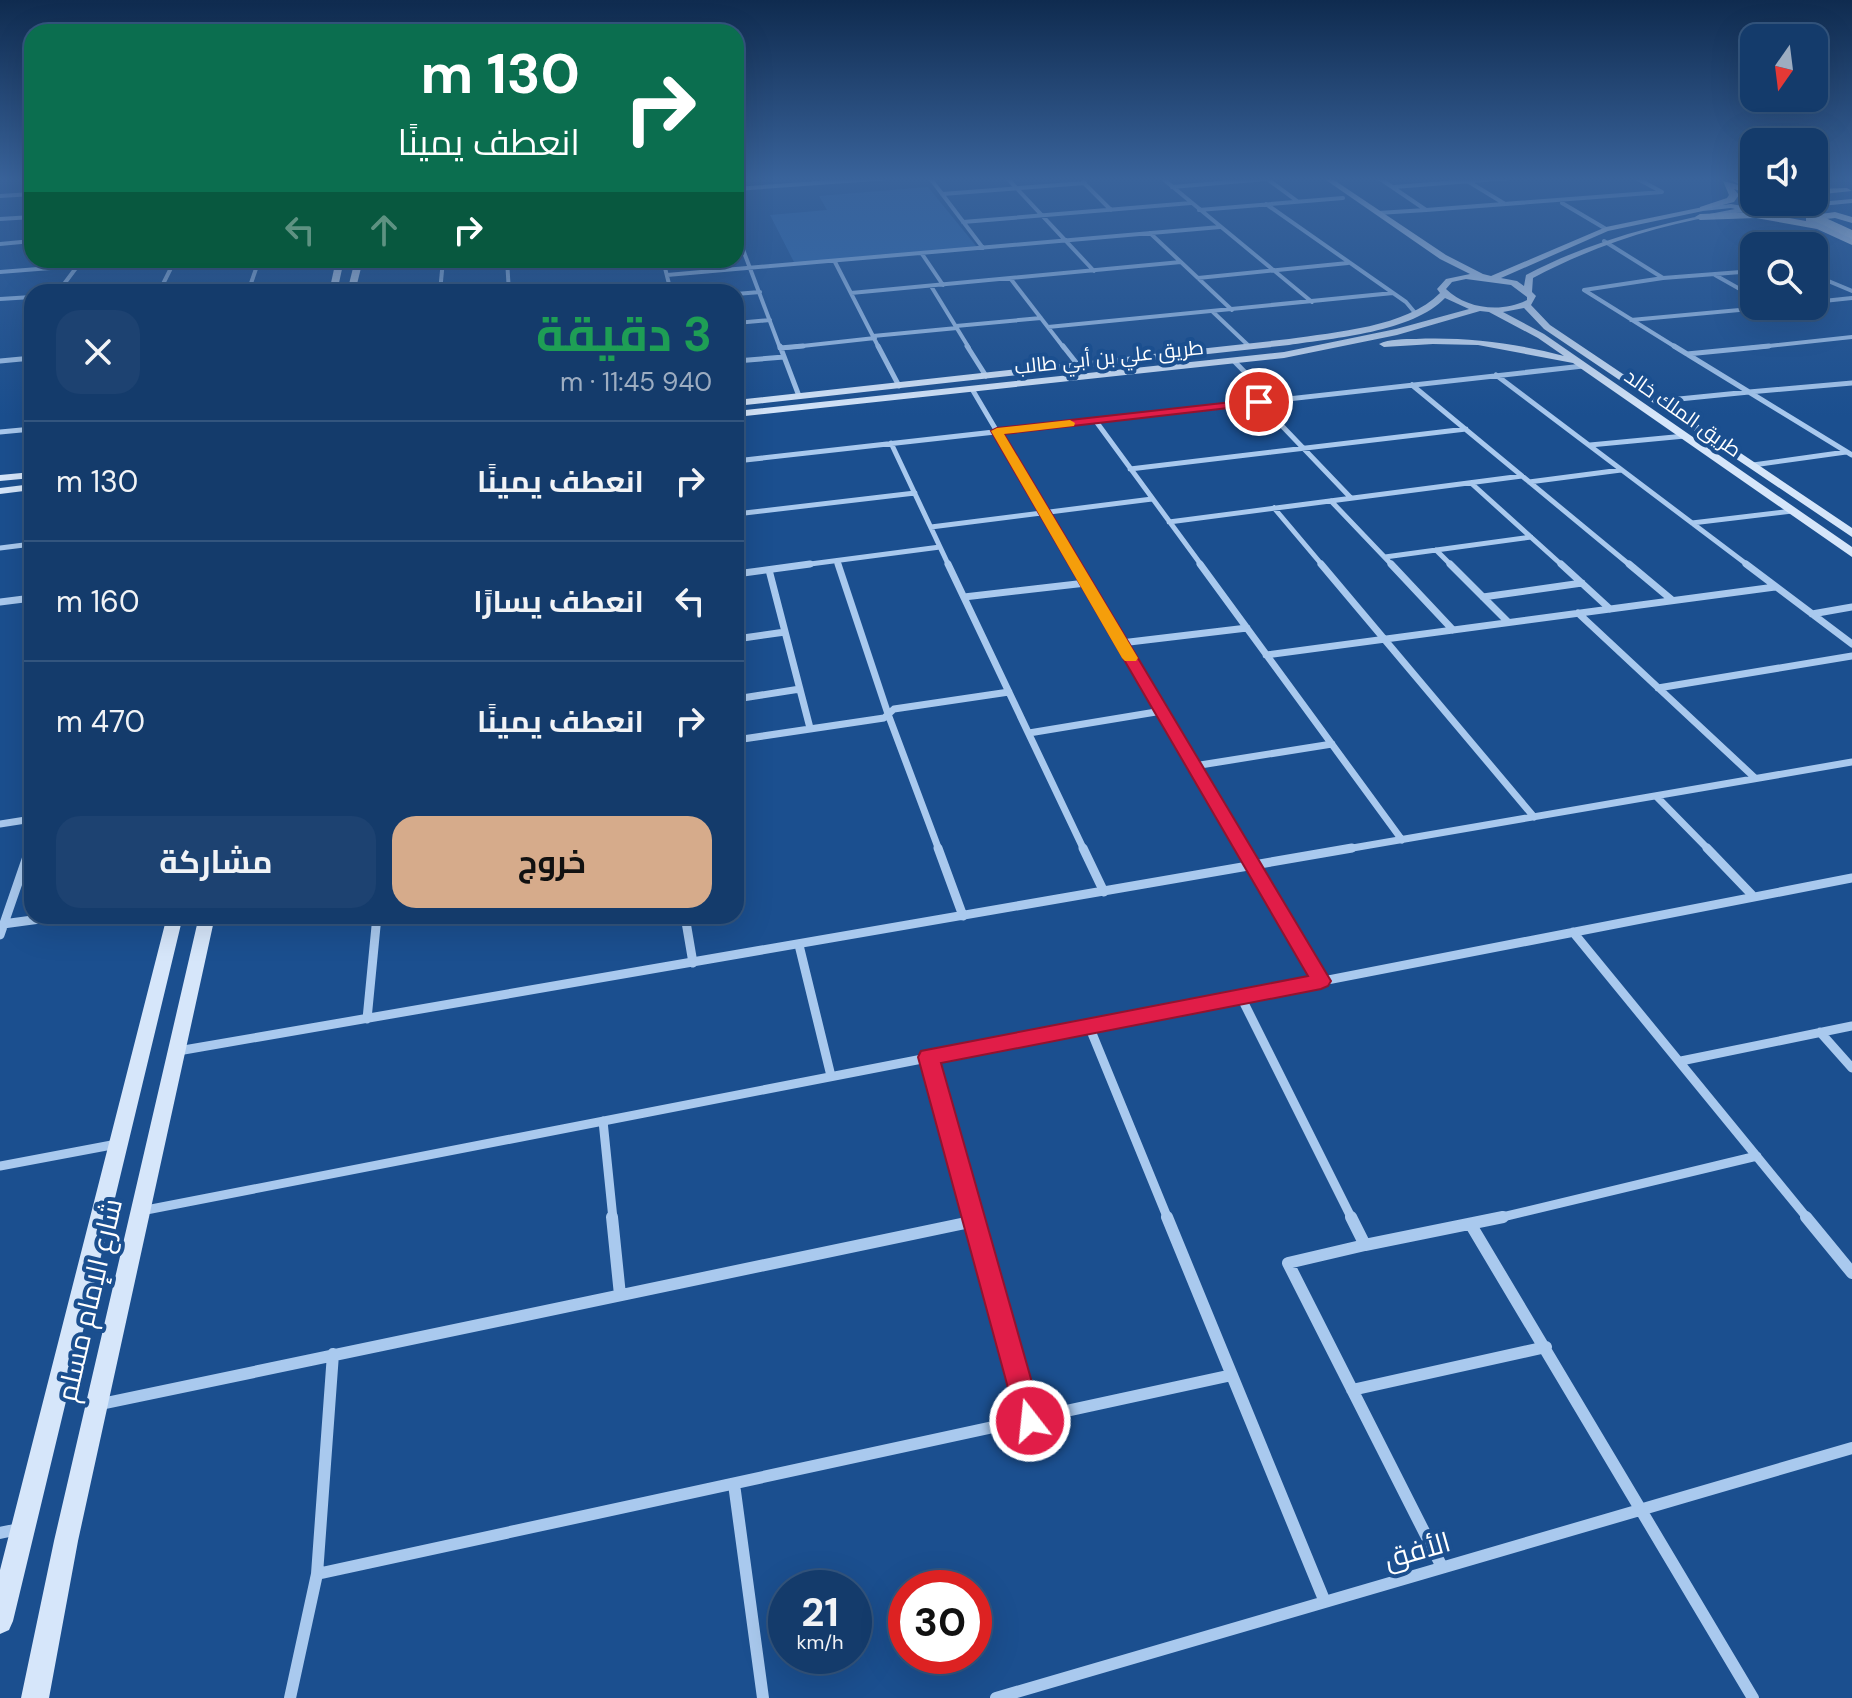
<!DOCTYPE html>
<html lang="ar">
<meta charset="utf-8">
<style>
:root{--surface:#143b6b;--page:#1d4271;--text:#f1f3f6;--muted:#9dadc1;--line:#33557e;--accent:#d6ab8b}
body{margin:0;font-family:"DM Sans",Cairo,sans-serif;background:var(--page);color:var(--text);direction:rtl;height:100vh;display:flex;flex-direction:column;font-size:30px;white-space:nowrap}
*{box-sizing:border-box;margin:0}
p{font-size:26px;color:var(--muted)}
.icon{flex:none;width:44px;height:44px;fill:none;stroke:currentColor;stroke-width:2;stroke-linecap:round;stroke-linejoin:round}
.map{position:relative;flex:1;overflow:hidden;direction:ltr}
.drawer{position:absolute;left:24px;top:284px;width:720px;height:640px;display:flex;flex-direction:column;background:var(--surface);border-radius:24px;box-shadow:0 8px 32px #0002,0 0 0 2px var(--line);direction:rtl}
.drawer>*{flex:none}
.guide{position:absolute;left:24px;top:24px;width:720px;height:244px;border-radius:24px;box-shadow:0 8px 32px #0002,0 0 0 2px var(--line);direction:rtl;background:#0b6e4f;color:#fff;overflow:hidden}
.needle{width:52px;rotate:194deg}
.controls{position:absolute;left:1740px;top:24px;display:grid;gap:16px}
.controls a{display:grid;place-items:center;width:88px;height:88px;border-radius:16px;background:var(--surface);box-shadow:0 8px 32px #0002,0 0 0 2px var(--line);font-size:40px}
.speed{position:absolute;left:768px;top:1570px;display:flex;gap:16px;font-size:40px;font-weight:700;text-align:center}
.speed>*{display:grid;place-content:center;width:104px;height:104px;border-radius:50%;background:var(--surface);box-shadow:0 8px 32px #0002,0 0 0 2px var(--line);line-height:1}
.speed small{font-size:20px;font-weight:400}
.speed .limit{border:12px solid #d22;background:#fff;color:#111}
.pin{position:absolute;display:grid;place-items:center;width:68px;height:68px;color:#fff;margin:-34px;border:4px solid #fff;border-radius:50%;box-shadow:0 2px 8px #0007}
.me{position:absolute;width:88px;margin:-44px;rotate:344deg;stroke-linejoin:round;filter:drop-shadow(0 0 6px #0008)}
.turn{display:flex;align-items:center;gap:28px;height:168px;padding:0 32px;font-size:36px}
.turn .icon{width:104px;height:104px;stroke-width:2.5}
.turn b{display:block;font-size:56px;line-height:68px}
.lanes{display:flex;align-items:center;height:76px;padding:0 32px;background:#0003;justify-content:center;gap:40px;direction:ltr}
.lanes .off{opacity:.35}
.round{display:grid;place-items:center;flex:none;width:84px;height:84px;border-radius:24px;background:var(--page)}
.head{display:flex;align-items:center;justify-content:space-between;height:136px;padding:0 32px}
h1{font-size:48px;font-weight:700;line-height:60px;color:#1e9e55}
.primary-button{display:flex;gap:16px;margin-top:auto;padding:16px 32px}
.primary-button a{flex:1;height:92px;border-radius:24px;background:var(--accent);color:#111;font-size:32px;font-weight:700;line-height:92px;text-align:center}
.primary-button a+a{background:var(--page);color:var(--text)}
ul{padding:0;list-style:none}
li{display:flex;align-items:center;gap:24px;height:120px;padding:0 32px;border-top:2px solid var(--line)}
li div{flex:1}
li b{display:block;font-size:30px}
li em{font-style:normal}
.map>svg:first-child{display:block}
</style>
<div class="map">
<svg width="1852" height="1698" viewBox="0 0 1852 1698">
<rect width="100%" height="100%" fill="#1b4f8f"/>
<!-- green -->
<path fill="#2e69ad" d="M928,187L977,247L795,264L770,215L827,210L819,196Z"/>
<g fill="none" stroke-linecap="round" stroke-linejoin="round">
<!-- street-far4 -->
<path stroke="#a9c9ee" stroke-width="4" d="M25,178H32
M930,178L983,248
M1007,178L1094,271
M1162,178L1312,302
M1266,178L1297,201
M1379,178L1426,210L1662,192L1636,178
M1083,182L1111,210
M1469,182L1505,204
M1172,187L1266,179
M1394,187L1509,178
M736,189L888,178
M942,194L1085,183
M0,196L32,194
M1562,203L1606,229
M1266,204L1406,302L1416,314
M1199,210L1343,198
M1378,213L1426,210
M0,219L32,217
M963,222L1191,203
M736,231L780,348
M1150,233L1232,310
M1604,241L1663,278
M0,244L32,241
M922,254L943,285
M507,260L509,292
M663,260L671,292
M835,262L879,348
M357,267L435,260
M0,272L152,260
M667,275L1220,227
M1715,275L1754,297
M1814,275L1852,291
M1010,278L1064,348
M1198,278L1348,263
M931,286L969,348
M58,292L79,264
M88,292L162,286
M159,292L175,260
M248,292L259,260
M440,292L443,260
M479,292L509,289
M851,293L1181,262
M736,294L760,292
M0,299L32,297
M1814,302L1852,298
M1213,312L1250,347
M1631,320L1782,306
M736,323L770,320
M956,326L1041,318
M1048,327L1393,293
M873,336L957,328
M784,348L875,338
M1677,348L1584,290L1663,278L1754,271
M1750,348L1852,337"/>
<!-- street-far3 -->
<path stroke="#a9c9ee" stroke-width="5" d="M780,346L799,396
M878,346L899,386
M967,346L986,376
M1063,346L1078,365
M1674,346L1749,392L1852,383
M780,348L803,346
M1687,354L1769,346
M0,361L32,358
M736,361L784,357
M1234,361L1272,400
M1496,375L1749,566
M1412,385L1631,566
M972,389L1076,566
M1659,401L1749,392L1852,455
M1259,402L1351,498
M1095,420L1202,566
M0,432L32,429
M891,443L949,566
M1590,445L1685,436
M736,461L1583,366
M1753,465L1846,452
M1130,469L1466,429
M1529,482L1621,470
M1471,483L1563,566
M1331,501L1393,566
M1274,508L1323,566
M736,514L915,493
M1169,522L1522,476
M1692,523L1792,511
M931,527L1152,499
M0,548L32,544
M1436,550L1452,566
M1385,557L1531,537
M736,560L737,566
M837,561L839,566
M795,566L940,547"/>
<!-- street-far2 -->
<path stroke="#a9c9ee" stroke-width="7" d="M737,564L739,574
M838,564L888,714L939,850
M948,564L1084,850
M1075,564L1244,850
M1200,564L1402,840
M1321,564L1534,817
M1391,564L1453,630
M1450,564L1508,622
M1561,564L1610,609
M1629,564L1672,600
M1746,564L1852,644
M769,570L810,728
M736,574L810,564
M964,597L1086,583
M1483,597L1582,583
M0,602L32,598
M1578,613L1755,778
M1812,614L1852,607
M736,639L785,632
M1121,643L1247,628
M1266,655L1775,587
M1658,688L1852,656
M736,699L800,689
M1029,733L1162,711
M736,740L884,718L894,709L1009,692
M1194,766L1332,744
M1656,796L1709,850
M0,824L32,819
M29,850L32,842
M1341,850L1852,762"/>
<!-- street-far1 -->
<path stroke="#a9c9ee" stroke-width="9" d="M938,848L963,916
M1083,848L1104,892
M1243,848L1321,981
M1707,848L1754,897
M685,916L693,963
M3,924L62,916
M1573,932L1808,1219
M0,935L30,848
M799,945L831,1076
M1241,997L1352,1219
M367,1019L377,916
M1089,1026L1168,1219
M1820,1032L1852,1068
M178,1051L1352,848
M929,1057L974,1219
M1681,1061L1852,1026
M603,1121L613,1219
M0,1166L117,1144
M141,1211L1852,878
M1494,1219L1757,1156"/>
<!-- street -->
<path stroke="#a9c9ee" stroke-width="12" d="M612,1217L620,1295
M973,1217L1030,1421
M1167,1217L1325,1602
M1351,1217L1365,1245L1503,1217
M1806,1217L1852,1273
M1471,1225L1753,1698
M1365,1245L1288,1263L1442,1567
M1352,1390L1546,1347
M101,1404L975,1221
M734,1484L763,1698
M0,1533L19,1529
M317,1574L1232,1375
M290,1698L317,1574L333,1354
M996,1698L1852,1448"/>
<!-- secondary -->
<path fill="#d6e6fa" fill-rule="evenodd" d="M1323,178H1331L1446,255L1483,274L1491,276L1606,227L1703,207L1731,204L1755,208L1852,199V203C1814,207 1774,209 1736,213C1666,222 1595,245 1533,278L1532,292L1536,296L1531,305L1550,325L1852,528V537L1544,329L1524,308L1503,312L1544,334L1852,547V557L1573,363L1478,345L1433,344L1384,347L1379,344C1389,339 1404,339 1416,339C1466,337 1515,343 1564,356L1538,338L1489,312L1480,311L1397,335L1284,358L736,417V411L1284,352L1396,329L1469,309L1445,298C1413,332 1334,338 1289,345L736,406V400L1289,339C1335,332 1407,327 1440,293L1437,289L1446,279L1470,274L1440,259ZM1731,208L1735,209C1662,223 1592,240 1526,275L1524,286L1517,281L1501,278L1608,231L1703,211ZM1466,279L1511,285L1527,297V300C1502,313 1466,309 1446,289L1452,282Z
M336,260H344L337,292H329Z
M355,260H363L355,292H347Z
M32,472V478L0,481V475Z
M32,484V490L0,494V488Z
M167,916H183L13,1621L9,1630L0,1634V1570Z
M199,916H215L78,1541L49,1698H21L54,1541Z"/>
<!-- primary -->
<path fill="#f0f6ff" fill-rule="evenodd" d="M1723,181L1754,189V195L1734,189L1739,195L1734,202L1700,211V207L1727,198L1729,195Z
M1814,189L1847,188L1852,191L1814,195Z
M1756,212L1806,221V216L1835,212L1852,217V223L1835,218L1818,220L1852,238V245L1817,229L1756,218L1700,220L1695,217L1700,214Z"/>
<!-- highway -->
<path fill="#fff" fill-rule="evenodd" d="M1727,178H1741L1754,185V192Z
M1776,202H1791L1852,230V239Z"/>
</g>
<!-- sky -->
<linearGradient id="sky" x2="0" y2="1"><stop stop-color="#0f2b4f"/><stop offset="0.43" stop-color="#39639b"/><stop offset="1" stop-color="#39639b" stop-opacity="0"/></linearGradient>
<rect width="1852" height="416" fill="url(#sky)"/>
<!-- route -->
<path fill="#e11d48" stroke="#92132f" stroke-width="2" d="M1259,399L1265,402L1263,404L1004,434L1331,981L1328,986L1321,989L941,1063L1043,1421L1039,1430L1030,1434L1021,1430L1017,1421L918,1057L921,1051L1308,976L991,431L997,428Z"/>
<!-- slow -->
<path fill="#f59e0b" d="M1070,420L1075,423L1074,426L1004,434L1138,658L1136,661H1125L1122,658L991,431L997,428Z"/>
<g text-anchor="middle" stroke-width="8" stroke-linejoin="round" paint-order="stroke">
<!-- far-street labels -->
<g font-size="20" fill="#fff" stroke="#1b4f8f">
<text transform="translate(1109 357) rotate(-6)" y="7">طريق علي بن أبي طالب</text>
<text transform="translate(1683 413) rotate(35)" y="7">طريق الملك خالد</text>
</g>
<!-- near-street labels -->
<g font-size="28" fill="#fff" stroke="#1b4f8f">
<text transform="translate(89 1300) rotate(-77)" y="10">شارع الإمام مسلم</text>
<text transform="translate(1417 1550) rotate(-16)" y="10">الأفق</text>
</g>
</g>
</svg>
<div class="controls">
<a><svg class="needle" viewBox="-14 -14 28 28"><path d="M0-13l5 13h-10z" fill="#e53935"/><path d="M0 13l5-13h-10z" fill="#9dadc1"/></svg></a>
<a><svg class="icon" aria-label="sound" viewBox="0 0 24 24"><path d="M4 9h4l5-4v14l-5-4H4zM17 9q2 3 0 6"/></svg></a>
<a><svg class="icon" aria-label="search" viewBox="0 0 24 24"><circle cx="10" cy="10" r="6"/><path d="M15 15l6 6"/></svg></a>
</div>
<div class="speed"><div>21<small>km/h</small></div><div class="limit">30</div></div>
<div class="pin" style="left:1259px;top:402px;background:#d93025"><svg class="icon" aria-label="arrive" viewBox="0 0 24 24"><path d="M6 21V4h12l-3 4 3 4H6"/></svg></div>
<svg class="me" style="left:1030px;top:1421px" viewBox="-20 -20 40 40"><circle r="17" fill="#e11d48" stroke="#fff" stroke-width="3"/><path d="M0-11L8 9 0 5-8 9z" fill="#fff"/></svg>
<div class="guide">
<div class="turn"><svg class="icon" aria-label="right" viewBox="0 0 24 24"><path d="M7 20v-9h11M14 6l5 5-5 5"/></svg><div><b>130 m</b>انعطف يمينًا</div></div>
<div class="lanes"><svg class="icon off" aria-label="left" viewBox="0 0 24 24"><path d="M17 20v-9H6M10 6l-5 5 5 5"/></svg><svg class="icon off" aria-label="ahead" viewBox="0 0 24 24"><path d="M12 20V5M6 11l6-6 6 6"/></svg><svg class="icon" aria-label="right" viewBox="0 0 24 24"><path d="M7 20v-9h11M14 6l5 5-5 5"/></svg></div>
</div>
<section class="drawer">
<div class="head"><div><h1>3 دقيقة</h1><p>940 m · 11:45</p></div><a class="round"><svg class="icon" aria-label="close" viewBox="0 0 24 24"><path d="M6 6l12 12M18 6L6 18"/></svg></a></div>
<ul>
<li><svg class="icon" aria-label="right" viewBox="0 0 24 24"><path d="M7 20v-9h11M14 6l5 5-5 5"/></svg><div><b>انعطف يمينًا</b></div><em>130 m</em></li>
<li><svg class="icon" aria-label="left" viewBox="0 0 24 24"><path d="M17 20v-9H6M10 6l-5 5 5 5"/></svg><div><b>انعطف يسارًا</b></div><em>160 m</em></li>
<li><svg class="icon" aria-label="right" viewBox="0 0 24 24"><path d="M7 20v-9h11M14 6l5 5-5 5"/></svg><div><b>انعطف يمينًا</b></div><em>470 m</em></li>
</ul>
<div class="primary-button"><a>خروج</a><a>مشاركة</a></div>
</section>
</div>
